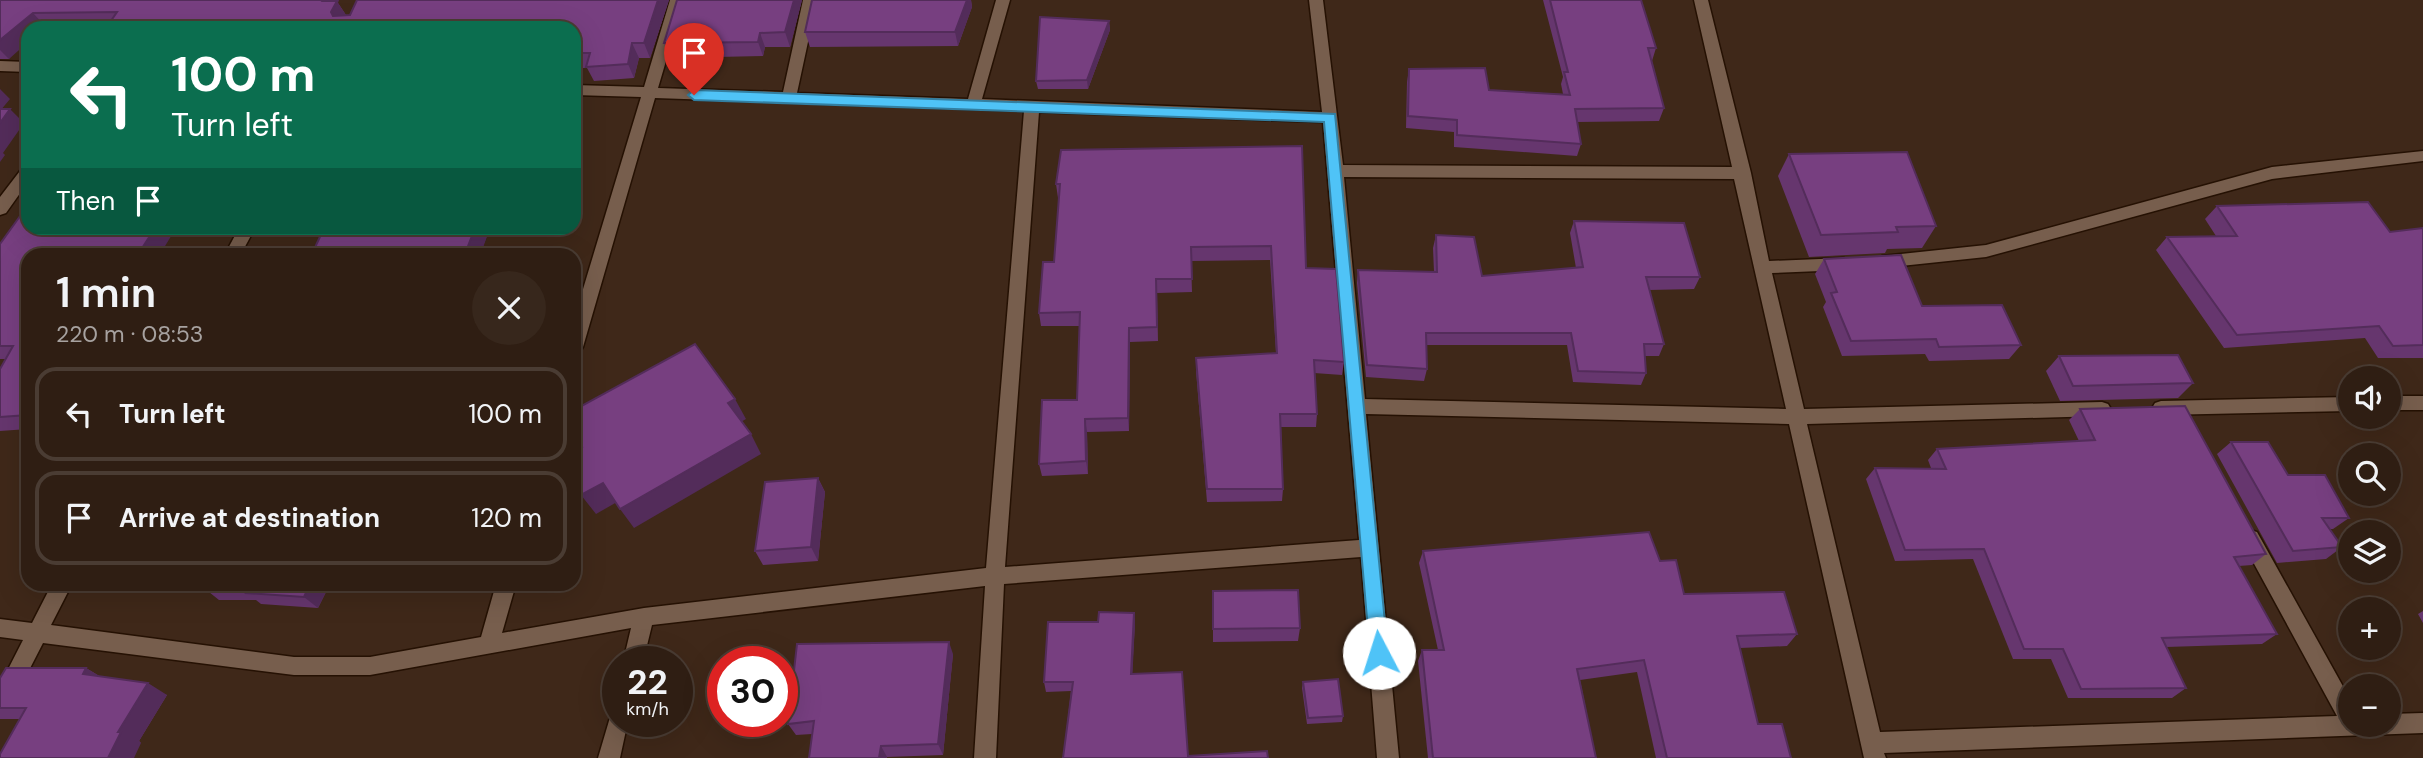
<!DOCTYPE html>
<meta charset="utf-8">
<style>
:root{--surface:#2f1e13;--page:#37271c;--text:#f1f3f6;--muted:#a7a2a0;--line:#4a3c33}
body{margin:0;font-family:"DM Sans",sans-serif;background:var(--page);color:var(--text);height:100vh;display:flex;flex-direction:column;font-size:26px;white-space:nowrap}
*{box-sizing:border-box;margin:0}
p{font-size:23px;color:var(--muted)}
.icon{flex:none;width:38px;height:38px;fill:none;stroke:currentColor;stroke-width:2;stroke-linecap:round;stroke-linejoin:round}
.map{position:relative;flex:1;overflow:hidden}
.side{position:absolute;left:21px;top:248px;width:560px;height:343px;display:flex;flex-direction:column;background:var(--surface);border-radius:21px;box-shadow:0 7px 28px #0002,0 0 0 2px var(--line)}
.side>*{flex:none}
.top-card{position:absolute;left:21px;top:21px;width:560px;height:214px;border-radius:21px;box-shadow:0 7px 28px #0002,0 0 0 2px var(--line);background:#0b6e4f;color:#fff;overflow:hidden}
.buttons{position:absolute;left:2338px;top:366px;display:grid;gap:14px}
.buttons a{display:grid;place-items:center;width:63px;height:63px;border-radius:50%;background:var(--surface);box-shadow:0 7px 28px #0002,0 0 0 2px var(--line);font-size:35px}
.speed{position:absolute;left:602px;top:646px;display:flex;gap:14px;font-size:35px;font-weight:700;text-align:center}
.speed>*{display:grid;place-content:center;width:91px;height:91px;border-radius:50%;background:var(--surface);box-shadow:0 7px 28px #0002,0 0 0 2px var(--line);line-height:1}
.speed small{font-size:18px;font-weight:400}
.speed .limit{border:10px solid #d22;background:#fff;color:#111}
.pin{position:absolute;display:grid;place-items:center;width:60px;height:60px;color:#fff;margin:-72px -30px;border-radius:50% 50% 50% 0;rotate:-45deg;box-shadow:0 0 7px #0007}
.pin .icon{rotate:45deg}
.me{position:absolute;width:77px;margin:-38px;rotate:355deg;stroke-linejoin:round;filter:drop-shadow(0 0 5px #0008)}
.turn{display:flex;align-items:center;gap:24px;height:147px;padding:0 35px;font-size:32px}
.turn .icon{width:91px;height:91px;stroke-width:2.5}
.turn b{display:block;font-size:49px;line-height:60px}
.then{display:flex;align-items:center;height:66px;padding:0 35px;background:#0003;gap:14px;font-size:26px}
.round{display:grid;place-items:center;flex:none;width:74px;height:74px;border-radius:37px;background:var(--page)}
.summary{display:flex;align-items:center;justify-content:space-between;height:119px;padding:0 35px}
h1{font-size:42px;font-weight:600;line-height:52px}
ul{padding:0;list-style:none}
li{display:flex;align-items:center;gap:21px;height:94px;margin:0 14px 10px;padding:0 21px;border:4px solid var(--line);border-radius:21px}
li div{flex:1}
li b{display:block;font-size:26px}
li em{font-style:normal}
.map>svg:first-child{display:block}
</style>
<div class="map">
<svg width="2423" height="758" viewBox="0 0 2423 758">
<rect width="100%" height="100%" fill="#3f2819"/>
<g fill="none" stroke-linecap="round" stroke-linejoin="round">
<defs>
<path id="minor" d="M670,0H684L658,88L783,92L803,0H817L797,93L968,99L996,0H1010L982,99L1322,112L1309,0H1323L1343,165L1732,167L1694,0H1708L1751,173L1769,261L1844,258L1852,264L1844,270L1772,273L1804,409L2102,402L2108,404L2111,409L2108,414L2102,416L1807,424L1880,732L2337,716L2240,538L2243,532L2250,530L2257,532L2350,699V724H2389V714L2423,713V733L1884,753L1886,758H1864L1789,424L1366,414L1399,758H1377L1361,557L1004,584L996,758H974L985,586L652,625L643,662H623L631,628L370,675H294L43,643L7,713L0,716V685L23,640L0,637V619L32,623L52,584H72L51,625L294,657H370L481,637L496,584H516L502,633L644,608L986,568L1024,111L655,98L583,347L580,352L574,354V319L641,97L574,95V85L644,87ZM1039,112L1323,122L1359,540L1005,567ZM1344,177L1734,179L1786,409L1365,399Z
M0,61L28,62V72L0,71Z
M2423,151V161L2272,179L1986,257L1882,268L1874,262L1882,256L1986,245L2272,167Z
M28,165V182L6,213L0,215V197L23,167Z
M239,228H255L240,256H224Z
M2389,396H2423V410H2389Z
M2350,397V411L2161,415L2155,413L2152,408L2155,403L2161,401Z
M618,711V721H628L620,758H598L611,714Z"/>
</defs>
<!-- minor casing -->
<use href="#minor" stroke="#251103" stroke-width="3"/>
<!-- minor -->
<use href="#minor" fill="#775e4d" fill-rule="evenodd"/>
</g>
<!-- wall -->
<path fill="#66366e" d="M0,0L338,3L346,15L669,0L650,58H639L634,78L594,81L587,68H574V28L107,27L28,28L9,59H0Z
M677,0H802L790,47H765L763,56L670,58L664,43Z
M812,0H971L972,7L958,46L810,47L805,32Z
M1543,0H1641L1656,48L1652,61L1664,108L1659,121L1577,122L1581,144L1577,156L1454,147V132L1406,128L1407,82L1409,69L1489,90L1563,94L1561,84L1563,77Z
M1109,21L1110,30L1088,89H1038L1036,81Z
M1302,146L1306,268L1344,362L1342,375L1314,373L1317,414L1316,427H1281L1283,489L1282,501L1207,502L1196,371V358L1276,353L1270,260L1191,261L1192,292L1157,293L1158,341L1130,342L1129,431L1087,432L1088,474L1042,476L1039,464L1077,400L1080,326H1041L1039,313L1054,262L1059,198H1058L1056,184Z
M1789,154L1936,226L1922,248L1887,249L1885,253L1809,257L1778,176Z
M2217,206L2390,232L2423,228V358H2378L2365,338L2224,348L2156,250L2167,237L2216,236L2205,219Z
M1574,221L1700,277L1694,289L1649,290L1664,344L1659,356H1645L1646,373L1641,385L1573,382L1567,345H1426L1427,369L1424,381L1366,377L1357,283L1358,270L1434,272L1433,248L1436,235L1482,276L1576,268L1570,233Z
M490,228L480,254L515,256H313L312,254Z
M0,244L28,256V429L0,431V369L6,359H0Z
M1824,259L1922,306L2021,345L2009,359L1929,361L1925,354L1842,356L1823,307L1826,302L1815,274Z
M2059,356L2193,383L2178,398L2060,401L2046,371Z
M2080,409L2266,554L2252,565L2239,566L2277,634L2262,644L2166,647L2186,688L2172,698H2068L2051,659H2013L1973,559L1895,561L1866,479L1875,468H1931L1928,460L1937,449L2079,441L2069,420Z
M2231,442L2288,475L2349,518L2333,529H2330L2342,547L2326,559L2277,563L2217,454Z
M818,478L825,492L818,561L763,565L755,551Z
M1423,551L1660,561L1684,594L1797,634L1787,646L1740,648L1758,724L1791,758H1656L1637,672L1580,680L1596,758H1428L1418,661L1422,650H1438L1419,563Z
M205,584H330L318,608L261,604L256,600H219L204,588Z
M1213,591L1300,628L1298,641L1213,642Z
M2423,611V623L2418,614Z
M1134,613L1135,623L1132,674L1188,756L1268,758H1063L1071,691L1046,692L1044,682L1098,622Z
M953,654L943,755L887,757L812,734L796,735L788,724Z
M86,668L101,677L167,695L139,741L141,743L19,719H0V678Z
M1303,682L1343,716L1342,722L1307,724L1302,688Z"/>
<!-- shaded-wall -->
<path fill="#532c5a" d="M324,0H339L338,3L346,15L341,27L323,1Z
M658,0H669L650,58L644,43Z
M794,0H802L790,47L785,32Z
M967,0H971L972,7L958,46L955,32Z
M33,13L46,27L28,28V42L9,59L0,50V40Z
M1109,21L1110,30L1088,89L1087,80Z
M760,33L765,47L763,56L758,42Z
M632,43L639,58L634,78L628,64Z
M0,89L10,99L0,111Z
M10,109L24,123L3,153L5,155L0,162V123Z
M155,228H176L159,256H137Z
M475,228H490L480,256L465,254Z
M1129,328L1130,342L1129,431L1128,418Z
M735,399L746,419L739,423L728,403Z
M1085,419L1087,432L1088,474L1086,461Z
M751,434L761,454L634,528L620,509Z
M818,478L825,492L818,561L811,547Z
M603,483L617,502L596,514L581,495Z
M310,584H330L318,608L304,597Z
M1134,613L1135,623L1132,684L1131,674Z
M949,642L953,654L943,755L938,744Z
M86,668L106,680L83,674Z
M148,683L167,695L139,741L141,743L134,758H108L118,732Z
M881,746L887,757V758H879Z"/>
<!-- building -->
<path fill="#773f80" stroke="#532c5a" stroke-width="2" d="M0,0H324L323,1H337L331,12L333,16L350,15L357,0H658L644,43H632L628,64L586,67L590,53H574V28H106L117,12L33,13L0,40Z
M677,0H794L785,32L760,33L758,42L664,43Z
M812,0H967L955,32H805Z
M1550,0H1641L1656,48H1648L1664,108L1575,109L1581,144L1457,135V120L1408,116L1409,69L1485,68L1489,90L1570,95L1564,72H1568Z
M1040,17L1109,21L1087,80L1036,81Z
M0,109H10L0,123Z
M1302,146L1306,268L1336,269L1344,362L1314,360L1317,414H1280L1283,489H1207L1196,358L1277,353L1271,246L1191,247L1192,279H1156L1157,327L1129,328L1128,418L1085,419L1086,461L1039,464L1042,400H1077L1080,312L1039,313L1043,262H1054L1060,184H1056L1061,150Z
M1907,152L1936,226L1896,227L1898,232L1821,235L1789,154Z
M2368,202L2390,232L2423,228V345L2393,346L2379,326L2237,335L2167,237L2237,236L2217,206Z
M28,205V228H155L137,256H28V415L0,417V369L13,346H0V244Z
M1574,221L1684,223L1700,277H1646L1664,344H1644L1646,373L1578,371L1571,333H1426L1427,369L1367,365L1358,270L1437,272L1436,235L1474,237L1482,276L1583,267Z
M324,228H475L465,254L513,252L512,256H405L407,251L312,254Z
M1901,255L1922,306L2002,305L2021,345L1939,347L1936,339L1851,341L1831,293L1837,292L1824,259Z
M695,344L735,399L728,403L751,434L620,509L603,483L581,495L574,483V452L582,447L574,435V410Z
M2178,355L2193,383L2073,386L2059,356Z
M2185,406L2266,554L2234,557L2277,634L2162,638L2186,688L2081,689L2063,649H2024L1984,549L1905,550L1875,468L1946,469L1937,449L2095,440L2080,409Z
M2231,442H2268L2288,475H2325L2349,518H2322L2342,547L2293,551Z
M818,478L811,547L755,551L765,482Z
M1649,532L1660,561L1676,560L1684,594L1784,592L1797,634L1737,636L1758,724H1782L1791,758H1667L1644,660L1577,669L1596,758H1433L1422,650H1444L1423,551Z
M205,584H310L304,597L246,593L249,588H204Z
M1298,590L1300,628L1213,629V591Z
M1099,612L1134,613L1131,674L1182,672L1188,756L1267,751L1268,758H1063L1073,682H1044L1048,622H1098Z
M949,642L938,744L881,746L879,758H809L814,721L788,724L797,644Z
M6,668H86L83,674L148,683L118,732H121L108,758H0V754L26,708H0V678Z
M1338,679L1343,716L1308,718L1303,682Z"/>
<!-- route -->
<path fill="#4fc3f7" stroke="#337fa1" stroke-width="2" d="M694,90L1335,114L1388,653L1385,659L1379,662L1372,659L1370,653L1324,122L694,100L688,95Z"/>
</svg>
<div class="buttons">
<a><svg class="icon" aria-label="sound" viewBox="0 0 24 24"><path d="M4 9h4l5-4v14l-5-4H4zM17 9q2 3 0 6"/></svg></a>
<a><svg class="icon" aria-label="search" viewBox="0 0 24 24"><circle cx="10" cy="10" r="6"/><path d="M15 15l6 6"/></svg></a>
<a><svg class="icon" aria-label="layers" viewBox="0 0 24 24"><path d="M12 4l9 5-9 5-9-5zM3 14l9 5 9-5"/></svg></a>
<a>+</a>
<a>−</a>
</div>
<div class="speed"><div>22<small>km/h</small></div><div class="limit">30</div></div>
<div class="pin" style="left:694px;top:95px;background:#d93025"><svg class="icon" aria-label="arrive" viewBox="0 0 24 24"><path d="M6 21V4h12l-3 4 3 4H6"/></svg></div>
<svg class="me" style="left:1379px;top:653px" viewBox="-20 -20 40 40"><circle r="19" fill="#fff"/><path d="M0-13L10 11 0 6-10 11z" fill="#4fc3f7"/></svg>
<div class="top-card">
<div class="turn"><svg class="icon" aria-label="left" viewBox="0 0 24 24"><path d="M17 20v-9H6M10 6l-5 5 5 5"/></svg><div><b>100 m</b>Turn left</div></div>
<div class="then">Then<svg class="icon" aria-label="arrive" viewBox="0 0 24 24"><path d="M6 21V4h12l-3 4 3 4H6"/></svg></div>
</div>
<section class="side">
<div class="summary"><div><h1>1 min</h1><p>220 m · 08:53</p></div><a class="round"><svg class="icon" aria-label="close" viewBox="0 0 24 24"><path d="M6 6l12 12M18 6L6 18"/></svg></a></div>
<ul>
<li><svg class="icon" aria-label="left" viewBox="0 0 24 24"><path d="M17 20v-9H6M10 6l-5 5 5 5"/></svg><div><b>Turn left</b></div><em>100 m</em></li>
<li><svg class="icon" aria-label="arrive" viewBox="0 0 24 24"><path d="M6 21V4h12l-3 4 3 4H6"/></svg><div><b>Arrive at destination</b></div><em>120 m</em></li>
</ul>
</section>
</div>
